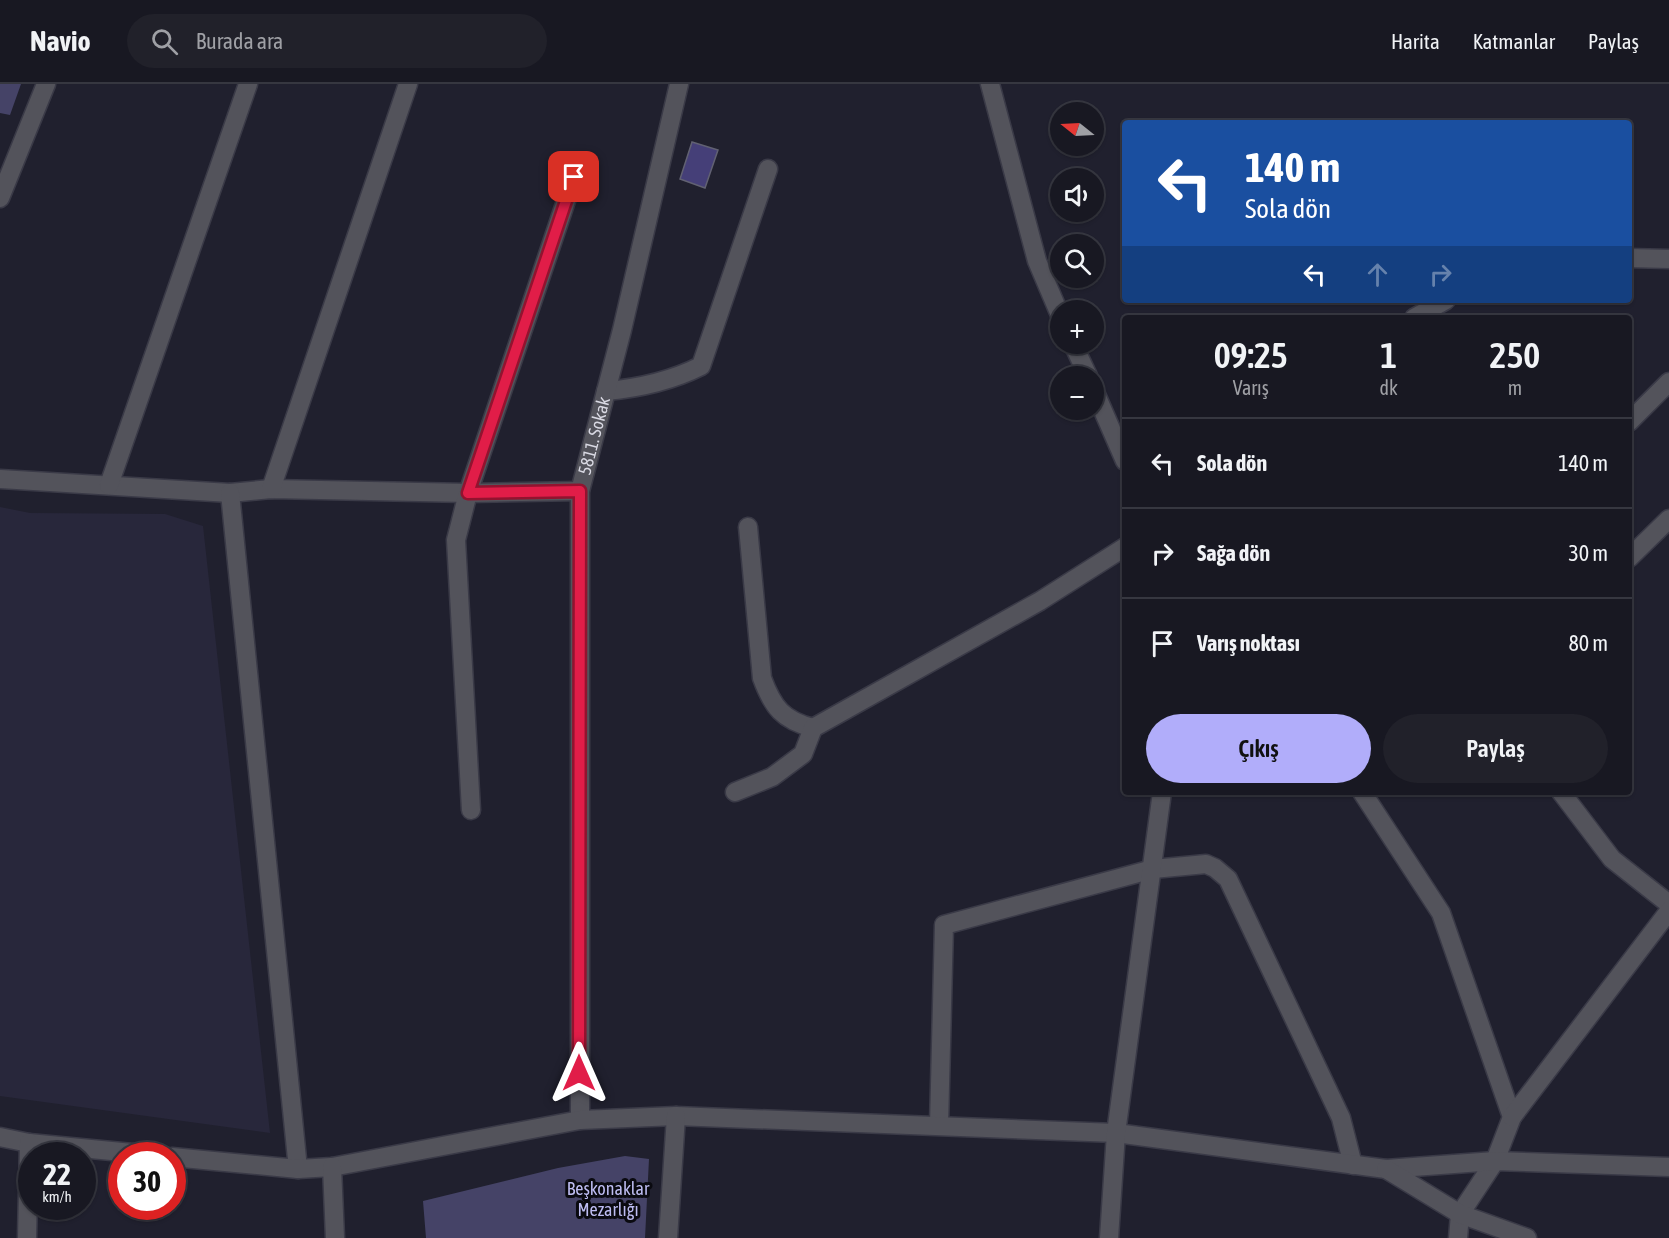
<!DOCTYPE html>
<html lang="tr">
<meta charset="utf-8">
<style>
:root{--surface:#181822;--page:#21212a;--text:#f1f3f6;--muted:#9fa0a5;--line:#363740;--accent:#b1adfa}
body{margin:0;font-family:"Asap Condensed",sans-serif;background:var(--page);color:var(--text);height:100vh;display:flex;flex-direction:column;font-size:22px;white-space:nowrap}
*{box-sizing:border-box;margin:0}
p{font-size:20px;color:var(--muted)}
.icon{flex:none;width:33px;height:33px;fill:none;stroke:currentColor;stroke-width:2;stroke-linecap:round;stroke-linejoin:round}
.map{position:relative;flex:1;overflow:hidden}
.drawer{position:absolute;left:1122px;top:231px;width:510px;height:480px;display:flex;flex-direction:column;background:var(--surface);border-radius:6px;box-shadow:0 2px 4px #0004,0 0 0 2px var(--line)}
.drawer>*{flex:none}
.guide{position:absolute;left:1122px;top:36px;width:510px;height:183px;border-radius:6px;box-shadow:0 2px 4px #0004,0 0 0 2px var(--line);background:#1a4fa0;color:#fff;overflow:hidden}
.needle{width:39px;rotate:288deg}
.fabs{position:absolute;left:1050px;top:18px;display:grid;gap:12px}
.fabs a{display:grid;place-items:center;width:54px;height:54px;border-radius:50%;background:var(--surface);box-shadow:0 2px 4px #0004,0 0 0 2px var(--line);font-size:30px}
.speed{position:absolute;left:18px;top:1058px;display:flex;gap:12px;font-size:30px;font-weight:700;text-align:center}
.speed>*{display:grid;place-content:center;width:78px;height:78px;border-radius:50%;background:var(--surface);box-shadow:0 2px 4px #0004,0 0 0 2px var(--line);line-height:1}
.speed small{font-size:15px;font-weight:400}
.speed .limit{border:9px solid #d22;background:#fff;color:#111}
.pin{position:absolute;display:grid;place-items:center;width:51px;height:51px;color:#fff;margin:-26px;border-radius:12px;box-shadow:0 3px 9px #0006}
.me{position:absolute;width:66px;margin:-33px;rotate:0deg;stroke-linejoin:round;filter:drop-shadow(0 0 4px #0008)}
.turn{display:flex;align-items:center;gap:21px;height:126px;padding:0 24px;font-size:27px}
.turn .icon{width:78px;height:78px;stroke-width:2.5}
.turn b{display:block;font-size:42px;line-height:51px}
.lanes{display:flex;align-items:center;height:57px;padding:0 24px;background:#0003;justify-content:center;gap:30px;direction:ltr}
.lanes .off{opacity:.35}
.eta{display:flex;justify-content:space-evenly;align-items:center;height:102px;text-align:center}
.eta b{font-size:36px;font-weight:600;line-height:42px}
.primary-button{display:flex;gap:12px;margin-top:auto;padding:12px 24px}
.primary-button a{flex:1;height:69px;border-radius:36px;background:var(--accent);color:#111;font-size:24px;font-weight:600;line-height:69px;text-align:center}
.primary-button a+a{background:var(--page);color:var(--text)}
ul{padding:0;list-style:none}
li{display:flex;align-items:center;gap:18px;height:90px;padding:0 24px;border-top:2px solid var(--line)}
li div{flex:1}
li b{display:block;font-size:22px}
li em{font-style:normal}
header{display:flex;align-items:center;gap:36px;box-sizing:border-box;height:84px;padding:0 30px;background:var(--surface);border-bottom:2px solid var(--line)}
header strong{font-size:28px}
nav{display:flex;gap:33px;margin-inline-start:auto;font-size:21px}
.search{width:420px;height:54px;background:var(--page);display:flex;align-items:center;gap:15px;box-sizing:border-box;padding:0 21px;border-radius:33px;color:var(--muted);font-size:22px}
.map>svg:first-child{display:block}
</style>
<header>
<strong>Navio</strong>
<div class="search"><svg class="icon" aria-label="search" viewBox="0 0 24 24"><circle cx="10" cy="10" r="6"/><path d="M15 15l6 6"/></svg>Burada ara</div>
<nav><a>Harita</a><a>Katmanlar</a><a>Paylaş</a></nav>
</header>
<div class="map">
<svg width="1669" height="1154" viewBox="0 0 1669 1154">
<rect width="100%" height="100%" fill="#20202e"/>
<!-- built -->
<path fill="#28273b" d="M0,423L30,429L165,430L203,442L270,1049L0,1012Z"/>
<!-- green -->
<path fill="#454367" d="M0,0H21L10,31L0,29Z
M625,1072L649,1075L645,1154H426L423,1117L558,1084Z"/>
<!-- building -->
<path fill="#453f78" stroke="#616172" stroke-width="1.5" d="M692,58L718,66L705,104L680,95Z"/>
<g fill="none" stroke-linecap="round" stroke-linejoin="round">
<defs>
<g id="street">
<path d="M990,0L1037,177L1060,231"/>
<path d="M0,114L46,0"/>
<path d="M1629,174L1669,175"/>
<path d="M1414,234L1446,216"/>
<path d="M1073,260L1088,292"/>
<path d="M1094,306L1125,377"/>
<path d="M606,307C640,304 671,297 701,282L768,85"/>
<path d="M1629,338L1669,298"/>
<path d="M0,395L230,409L271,405L468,409L580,407"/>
<path d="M109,401L248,0"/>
<path d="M271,405L408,0"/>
<path d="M230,409L298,1085"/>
<path d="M748,443L762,594C773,624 783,636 813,644"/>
<path d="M1629,474L1669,435"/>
<path d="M735,708L772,693L803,670L813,644L1040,517L1125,463"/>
<path d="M1362,708L1441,829L1512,1033L1495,1077L1460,1130L1458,1154"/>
<path d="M1561,708L1612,775L1669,820"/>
<path d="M471,726L456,456L468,409L574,93"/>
<path d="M1512,1033L1669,827"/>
<path id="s1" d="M580,1036V407L622,246L679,0"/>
<path d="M939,1041L944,841L1153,785L1206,780L1215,784L1228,795L1341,1034L1353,1081"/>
<path d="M0,1053L29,1059L153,1071"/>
<path d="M172,1073L298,1085L332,1083L580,1036L676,1032L1116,1049L1386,1085L1495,1077L1669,1083"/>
<path d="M332,1083L335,1154"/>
<path d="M1386,1085L1460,1130L1527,1154"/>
<path d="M27,1154L29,1059"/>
<path d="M668,1154L676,1032"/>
<path d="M1109,1154L1116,1049L1162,708"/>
</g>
</defs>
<!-- street casing -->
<use href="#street" stroke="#3a3a47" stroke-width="21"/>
<!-- street -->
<use href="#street" stroke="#53535b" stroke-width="18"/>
</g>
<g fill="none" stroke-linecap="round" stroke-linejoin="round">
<defs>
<path id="route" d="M574,93L468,409L580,407L579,989"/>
</defs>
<!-- route casing -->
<use href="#route" stroke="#92132f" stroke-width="15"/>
<!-- route -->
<use href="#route" stroke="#e11d48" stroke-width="10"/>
</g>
<g text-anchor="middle" stroke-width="6" stroke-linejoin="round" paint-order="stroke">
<!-- street labels -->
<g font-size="18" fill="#d9d9e3" stroke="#0a0a10">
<text dy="6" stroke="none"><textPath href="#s1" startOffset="686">5811. Sokak</textPath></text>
</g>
<!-- park labels -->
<g font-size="18" fill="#bdbcf1" stroke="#0a0a10">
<text x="608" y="1111">Beşkonaklar<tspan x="608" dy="21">Mezarlığı</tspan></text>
</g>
</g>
</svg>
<div class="fabs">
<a><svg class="needle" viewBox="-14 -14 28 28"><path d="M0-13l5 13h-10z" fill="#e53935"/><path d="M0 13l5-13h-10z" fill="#9fa0a5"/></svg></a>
<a><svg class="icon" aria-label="sound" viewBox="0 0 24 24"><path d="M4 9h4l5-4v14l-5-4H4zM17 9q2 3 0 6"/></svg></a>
<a><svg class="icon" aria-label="search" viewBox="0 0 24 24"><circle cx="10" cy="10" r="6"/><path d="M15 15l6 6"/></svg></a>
<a>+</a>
<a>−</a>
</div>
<div class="speed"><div>22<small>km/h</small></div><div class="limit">30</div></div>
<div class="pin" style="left:574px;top:93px;background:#d93025"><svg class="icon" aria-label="arrive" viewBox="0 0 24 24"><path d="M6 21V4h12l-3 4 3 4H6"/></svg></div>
<svg class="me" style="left:579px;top:989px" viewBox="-20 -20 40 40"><path d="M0-17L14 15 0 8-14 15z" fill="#e11d48" stroke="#fff" stroke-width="4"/></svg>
<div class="guide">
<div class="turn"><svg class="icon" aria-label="left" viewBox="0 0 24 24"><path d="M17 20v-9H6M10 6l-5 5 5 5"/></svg><div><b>140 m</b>Sola dön</div></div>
<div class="lanes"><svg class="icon" aria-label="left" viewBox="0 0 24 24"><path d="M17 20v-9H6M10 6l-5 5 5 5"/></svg><svg class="icon off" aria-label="ahead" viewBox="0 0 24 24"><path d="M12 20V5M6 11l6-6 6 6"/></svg><svg class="icon off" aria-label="right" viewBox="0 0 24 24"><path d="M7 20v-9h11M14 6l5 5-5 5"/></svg></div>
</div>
<section class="drawer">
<div class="eta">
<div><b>09:25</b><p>Varış</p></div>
<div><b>1</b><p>dk</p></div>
<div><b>250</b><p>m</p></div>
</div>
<ul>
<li><svg class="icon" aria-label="left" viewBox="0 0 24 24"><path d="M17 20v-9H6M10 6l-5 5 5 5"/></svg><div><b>Sola dön</b></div><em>140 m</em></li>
<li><svg class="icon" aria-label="right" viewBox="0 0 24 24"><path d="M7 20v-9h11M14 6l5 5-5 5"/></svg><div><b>Sağa dön</b></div><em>30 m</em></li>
<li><svg class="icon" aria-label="arrive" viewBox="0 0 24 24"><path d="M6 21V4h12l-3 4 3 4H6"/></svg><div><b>Varış noktası</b></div><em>80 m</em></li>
</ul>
<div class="primary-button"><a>Çıkış</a><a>Paylaş</a></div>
</section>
</div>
